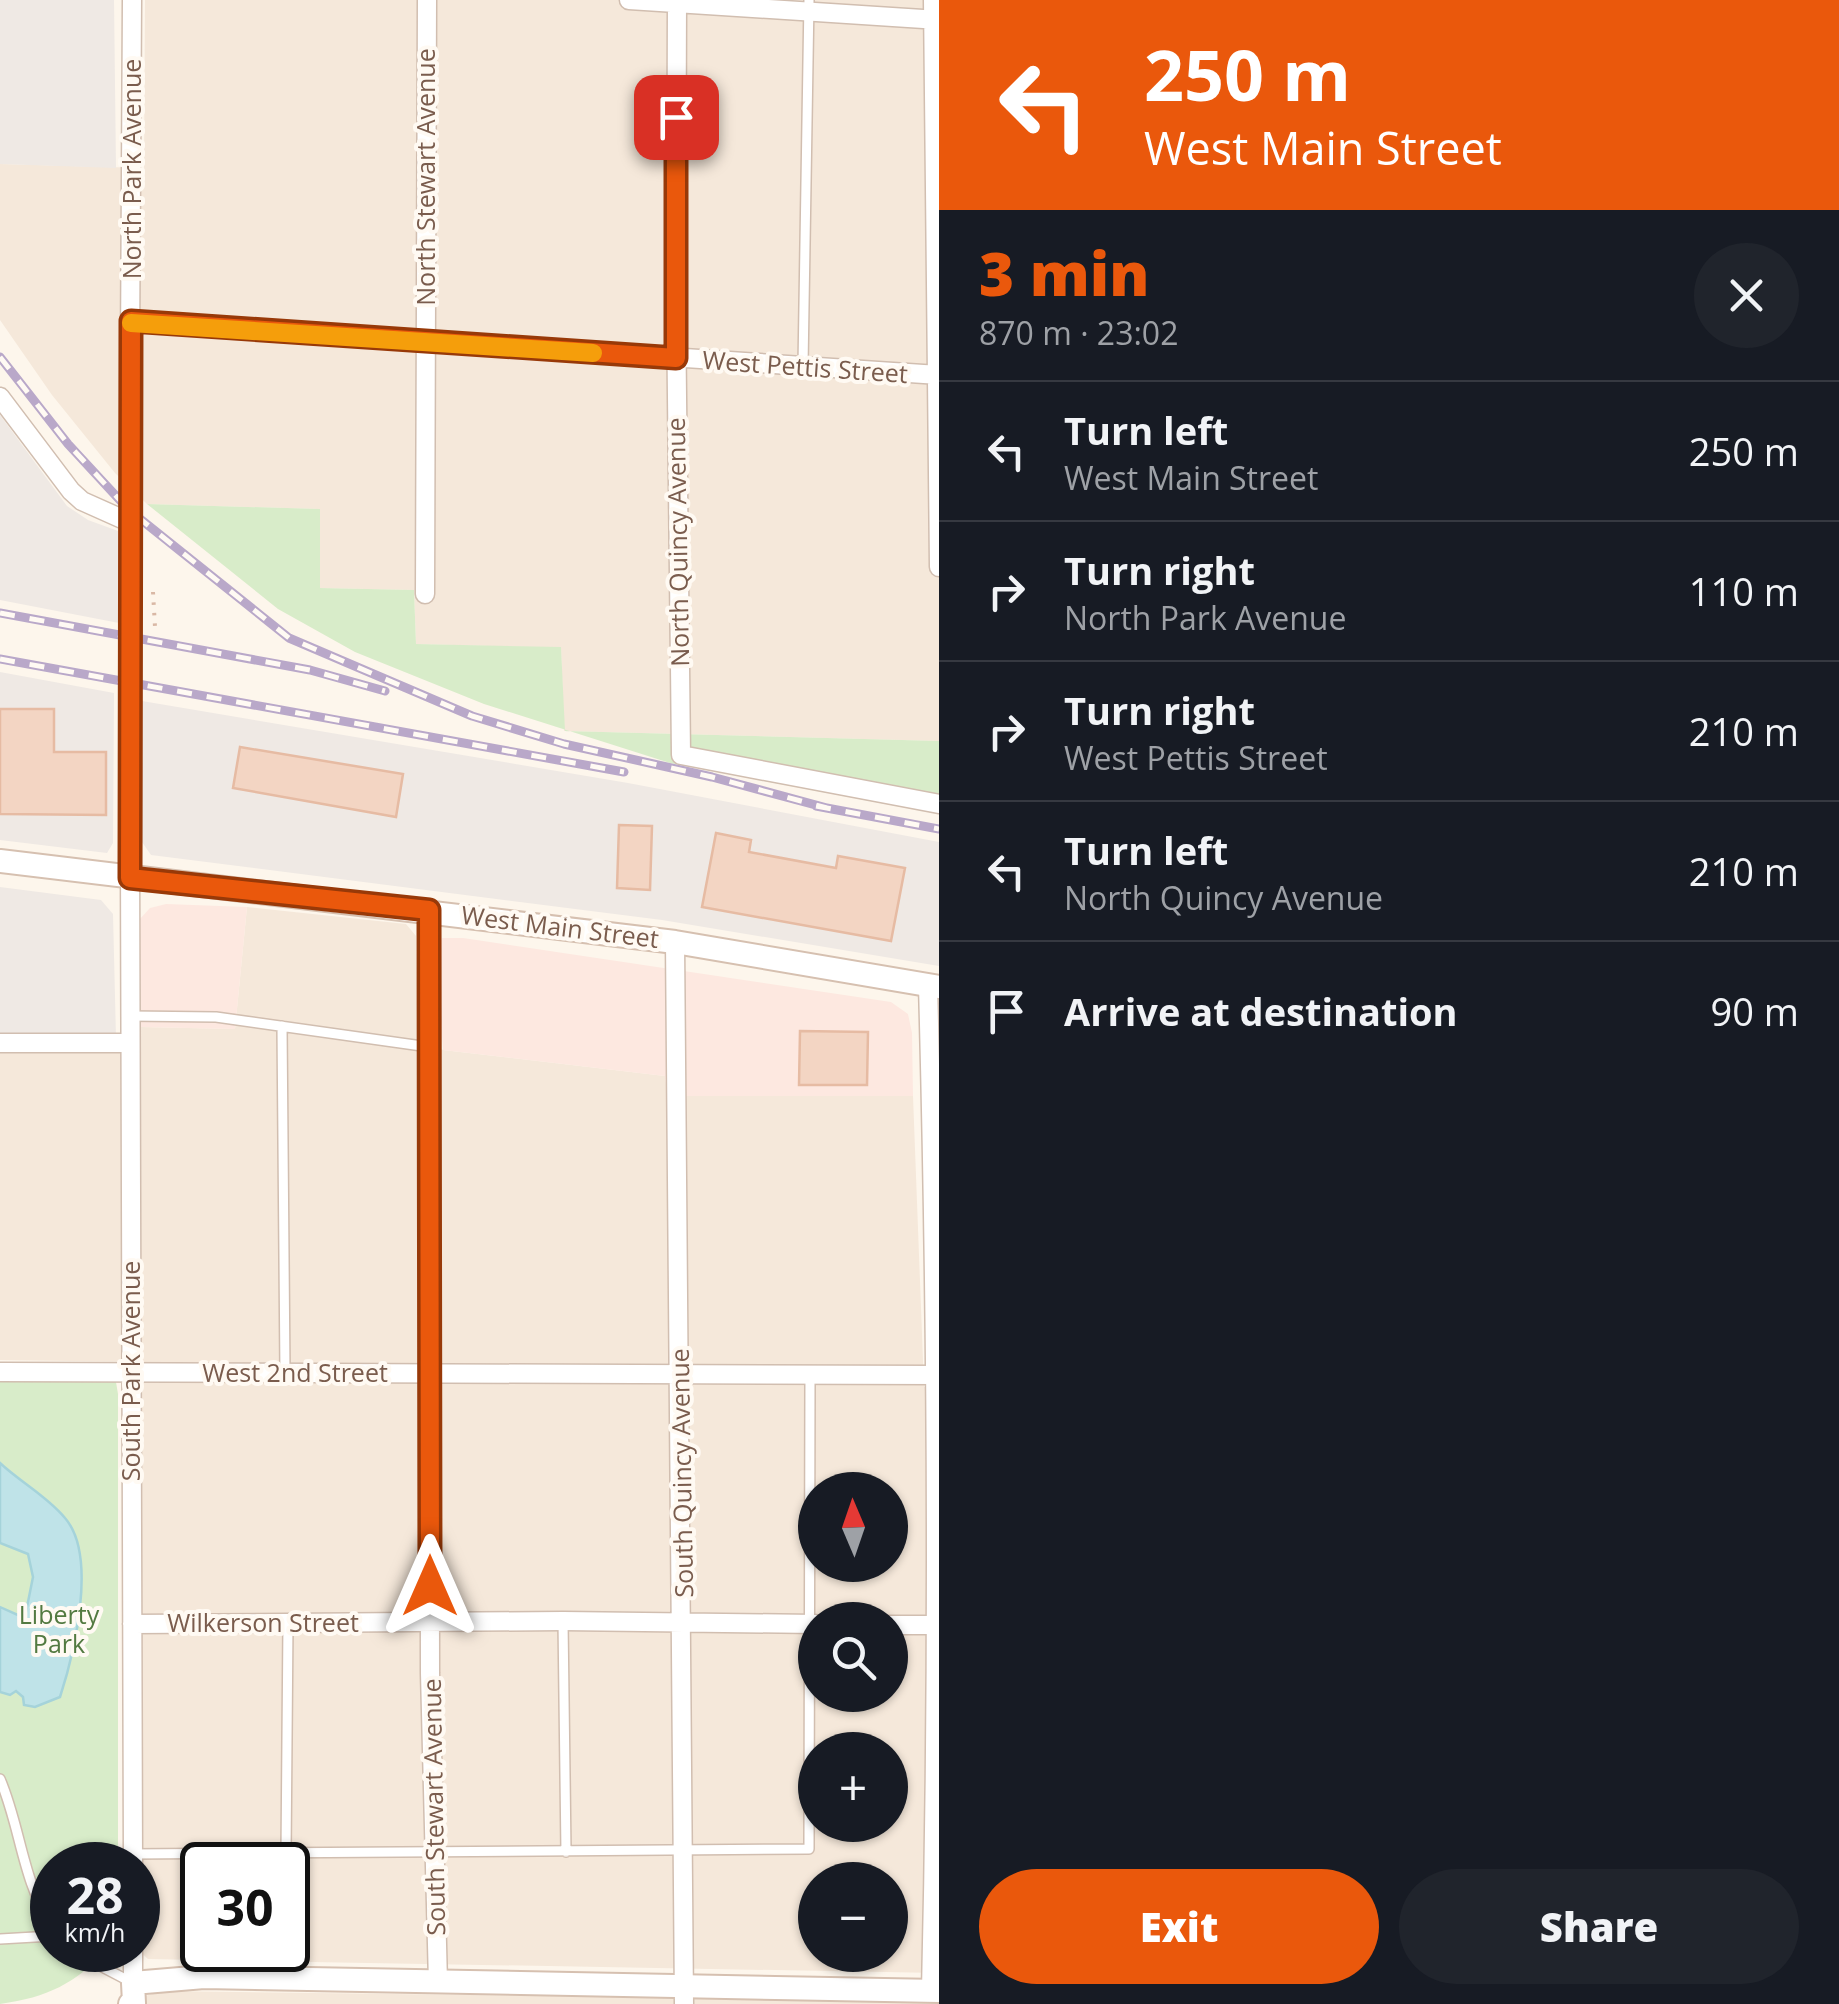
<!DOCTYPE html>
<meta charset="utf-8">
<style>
:root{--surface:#171b24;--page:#20242c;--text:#f1f3f6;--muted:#9ea1a6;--line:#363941;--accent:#ea580c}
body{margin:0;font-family:"Open Sans",sans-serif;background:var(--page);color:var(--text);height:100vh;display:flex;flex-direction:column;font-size:38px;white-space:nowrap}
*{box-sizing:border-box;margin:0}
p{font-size:32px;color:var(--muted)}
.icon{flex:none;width:55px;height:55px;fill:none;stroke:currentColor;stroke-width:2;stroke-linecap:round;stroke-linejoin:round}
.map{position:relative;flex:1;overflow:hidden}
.drawer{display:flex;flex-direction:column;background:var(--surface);width:900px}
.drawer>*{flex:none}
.top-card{background:#ea580c;color:#fff;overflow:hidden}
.needle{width:65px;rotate:358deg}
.fabs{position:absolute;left:798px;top:1472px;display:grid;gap:20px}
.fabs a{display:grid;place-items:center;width:110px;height:110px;border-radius:50%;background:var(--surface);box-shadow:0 2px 8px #0004;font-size:50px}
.speed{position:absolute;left:30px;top:1842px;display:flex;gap:20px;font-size:50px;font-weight:700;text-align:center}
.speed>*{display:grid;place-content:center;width:130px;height:130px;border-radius:50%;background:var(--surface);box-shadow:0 2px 8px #0004;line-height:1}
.speed small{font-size:25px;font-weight:400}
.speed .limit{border:5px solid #111;border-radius:15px;background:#fff;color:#111}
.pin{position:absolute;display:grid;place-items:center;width:85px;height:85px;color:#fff;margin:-42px;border-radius:20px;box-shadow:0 5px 15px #0006}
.me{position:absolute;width:110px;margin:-55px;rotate:0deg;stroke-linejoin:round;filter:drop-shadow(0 0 8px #0008)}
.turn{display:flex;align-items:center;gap:35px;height:210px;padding:0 40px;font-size:45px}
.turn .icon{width:130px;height:130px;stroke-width:2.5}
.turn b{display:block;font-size:70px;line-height:85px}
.round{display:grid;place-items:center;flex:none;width:105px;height:105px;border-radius:52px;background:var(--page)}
.head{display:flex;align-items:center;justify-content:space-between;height:170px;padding:0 40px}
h1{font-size:60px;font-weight:800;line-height:75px;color:var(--accent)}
.action{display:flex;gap:20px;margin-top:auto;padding:20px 40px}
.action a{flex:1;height:115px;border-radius:60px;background:var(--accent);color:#fff;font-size:40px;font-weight:800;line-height:115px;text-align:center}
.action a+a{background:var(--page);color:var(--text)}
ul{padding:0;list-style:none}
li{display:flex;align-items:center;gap:30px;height:140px;padding:0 40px;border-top:2px solid var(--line)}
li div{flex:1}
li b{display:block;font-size:38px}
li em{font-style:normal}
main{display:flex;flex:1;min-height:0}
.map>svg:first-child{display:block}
</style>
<main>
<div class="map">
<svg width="939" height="2004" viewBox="0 0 939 2004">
<rect width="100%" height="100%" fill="#fdf6ec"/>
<!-- residential -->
<path fill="#f5e8da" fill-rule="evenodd" d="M145,0H939V741L564,731L561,648L416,644L414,590L320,588L319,509L147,504L115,473L52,395L0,320V164L144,168Z
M247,907L406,924L416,936L418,1034L443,1050L665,1076L668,1096H913L924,1387L939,1388V1973L148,1959L138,1950L141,1362L0,1360V1053H141V1027L235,1029ZM815,1490H890V1565H815ZM815,1620H890V1695H815ZM815,1750H890V1825H815ZM202,1865H288V1950H202ZM815,1880H890V1955H815Z
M163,1991L939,2001V2004H141L145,1996Z"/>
<!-- commercial -->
<path fill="#fde8e0" d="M166,904L247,907L235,1029L141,1027L139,920L150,908Z
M442,938H463L891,1002L908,1014L912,1033L913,1096H667L665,1076L443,1050L436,956Z"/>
<!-- industrial -->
<path fill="#efe9e4" d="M0,0H114L116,168L0,164Z
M0,415L67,506L88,520L118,531L119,623L0,600Z
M0,672L114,693L113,843L107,853L0,840Z
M142,701L628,783L939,842V966L662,920L151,855L142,842Z
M0,887L101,900L113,914L116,1038L0,1037Z"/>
<!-- green -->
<path fill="#d8ecc9" d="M147,504L320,509V588L414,590L416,644L561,647L565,731L939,741V814L670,763L484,704L355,652L278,609Z
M0,1377H105L116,1382L118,1394V1865H52V1950H108C73,1984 49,1997 0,2004Z"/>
<!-- water -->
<path fill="#bfe3e8" stroke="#a5d3da" stroke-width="2.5" d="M0,1463C20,1482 47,1496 65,1518C98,1556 74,1654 60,1697L35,1707L24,1705L23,1697L16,1691L10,1695L0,1692V1607L20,1616L26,1612L33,1577L28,1554L0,1543Z"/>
<!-- building -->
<path fill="#f3d5c3" stroke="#e6bba3" stroke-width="2.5" d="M0,709H54V752H106V815L0,814Z
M240,747L403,774L396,817L233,788Z
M619,825L652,826L650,890L617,888Z
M716,833L751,840L749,852L836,868L838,856L905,868L891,941L702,907Z
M800,1031L868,1032L867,1085H799Z"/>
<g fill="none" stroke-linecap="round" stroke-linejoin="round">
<defs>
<path id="lane" d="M803,366L809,0
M130,1016L216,1017L429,1047
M282,1026L285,1373
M563,1621L566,1852
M0,1779C21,1828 22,1881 52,1925
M133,1854L809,1849L810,1375
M286,1855L288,1623
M0,1939L52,1936
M77,1950L89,1960L131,1982"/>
<path id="street" d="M132,0L129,522L133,1865
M629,0L939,20
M677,0L676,307L681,755L939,804
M933,0L939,567
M131,321L939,375
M0,397L71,491L82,501L129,522
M425,594L427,0
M429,910L430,1673L438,1983
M675,942L684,2004
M928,985C937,1320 939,1656 931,1991
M0,1043H130
M0,1372L939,1375
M132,1624L563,1621L815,1624
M890,1625H939
M133,1950V1983"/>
<path id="secondary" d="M0,861L675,942L939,987
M130,2004L134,2003L133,1983L204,1977L939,1991"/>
</defs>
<!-- lane casing -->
<use href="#lane" stroke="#d1beb0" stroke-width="12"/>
<!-- street casing -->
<use href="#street" stroke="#d1beb0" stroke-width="21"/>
<!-- secondary casing -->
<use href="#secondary" stroke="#d6c0b0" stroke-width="26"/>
<!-- path -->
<path stroke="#d9b8a5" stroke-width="4" stroke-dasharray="2.5 8" stroke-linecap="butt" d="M153,592L155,627"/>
<!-- lane -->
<use href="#lane" stroke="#fff" stroke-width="9"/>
<!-- street -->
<use href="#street" stroke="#fff" stroke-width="18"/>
<!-- secondary -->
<use href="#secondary" stroke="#fff" stroke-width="22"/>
<defs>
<path id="rail" d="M0,357L68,444L129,510L289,638L472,716L564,744L712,777L827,808
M0,613L310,670L385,691
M0,659L624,772
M816,806L939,829"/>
</defs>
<!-- rail casing -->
<use href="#rail" stroke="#b9a8c9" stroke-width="9"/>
<!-- rail -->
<use href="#rail" stroke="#fffaf3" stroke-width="5" stroke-dasharray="15" stroke-linecap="butt"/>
</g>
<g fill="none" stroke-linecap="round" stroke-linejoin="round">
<defs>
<path id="route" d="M430,1586L429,910L130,878L131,321L676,358V117"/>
</defs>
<!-- route casing -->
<use href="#route" stroke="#983908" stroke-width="25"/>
<!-- route -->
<use href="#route" stroke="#ea580c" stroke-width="18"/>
<!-- slow -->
<path stroke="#f59e0b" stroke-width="18" d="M131,323L593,353"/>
</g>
<g text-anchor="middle" stroke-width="8" stroke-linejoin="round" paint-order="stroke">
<!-- street labels -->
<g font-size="25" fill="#7a5c4d" stroke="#fffaf3">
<text transform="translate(132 169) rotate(-90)" y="9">North Park Avenue</text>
<text transform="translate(426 177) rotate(-90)" y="9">North Stewart Avenue</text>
<text transform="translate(805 367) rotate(4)" y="9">West Pettis Street</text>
<text transform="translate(678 542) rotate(-91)" y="9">North Quincy Avenue</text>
<text transform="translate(560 927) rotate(7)" y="9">West Main Street</text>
<text transform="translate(131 1371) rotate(-90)" y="9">South Park Avenue</text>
<text x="295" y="1382">West 2nd Street</text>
<text transform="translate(682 1473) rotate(-91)" y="9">South Quincy Avenue</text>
<text x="263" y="1632">Wilkerson Street</text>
<text transform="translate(434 1807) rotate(-91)" y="9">South Stewart Avenue</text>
</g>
<!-- park labels -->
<g font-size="25" fill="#537a41" stroke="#fffaf3">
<text x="59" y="1624">Liberty<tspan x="59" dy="29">Park</tspan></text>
</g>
</g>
</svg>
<div class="fabs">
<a><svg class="needle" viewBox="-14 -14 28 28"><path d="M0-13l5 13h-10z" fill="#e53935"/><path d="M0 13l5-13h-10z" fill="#9ea1a6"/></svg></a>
<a><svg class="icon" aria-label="search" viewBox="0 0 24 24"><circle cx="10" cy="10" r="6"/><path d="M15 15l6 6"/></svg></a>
<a>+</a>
<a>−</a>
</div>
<div class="speed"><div>28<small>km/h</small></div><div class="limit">30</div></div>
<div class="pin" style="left:676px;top:117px;background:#d93025"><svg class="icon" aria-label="arrive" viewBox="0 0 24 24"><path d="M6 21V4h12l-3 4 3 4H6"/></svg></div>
<svg class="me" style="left:430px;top:1586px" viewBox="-20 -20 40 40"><path d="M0-17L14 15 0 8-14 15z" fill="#ea580c" stroke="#fff" stroke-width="4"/></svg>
</div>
<section class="drawer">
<div class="top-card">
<div class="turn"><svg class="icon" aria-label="left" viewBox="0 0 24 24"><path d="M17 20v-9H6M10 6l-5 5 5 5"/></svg><div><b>250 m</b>West Main Street</div></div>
</div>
<div class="head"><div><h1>3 min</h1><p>870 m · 23:02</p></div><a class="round"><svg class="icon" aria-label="close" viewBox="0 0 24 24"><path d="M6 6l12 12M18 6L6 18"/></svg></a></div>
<ul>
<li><svg class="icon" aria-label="left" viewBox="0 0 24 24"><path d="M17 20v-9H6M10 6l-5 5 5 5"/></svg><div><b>Turn left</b><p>West Main Street</p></div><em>250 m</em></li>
<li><svg class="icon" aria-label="right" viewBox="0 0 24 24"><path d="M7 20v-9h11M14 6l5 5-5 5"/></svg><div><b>Turn right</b><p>North Park Avenue</p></div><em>110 m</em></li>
<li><svg class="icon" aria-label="right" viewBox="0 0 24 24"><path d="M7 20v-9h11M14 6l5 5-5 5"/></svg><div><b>Turn right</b><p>West Pettis Street</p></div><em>210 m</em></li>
<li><svg class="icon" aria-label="left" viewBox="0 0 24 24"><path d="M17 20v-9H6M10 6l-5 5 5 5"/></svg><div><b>Turn left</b><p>North Quincy Avenue</p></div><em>210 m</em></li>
<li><svg class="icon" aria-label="arrive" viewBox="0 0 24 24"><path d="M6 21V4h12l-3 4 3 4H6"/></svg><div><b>Arrive at destination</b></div><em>90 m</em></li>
</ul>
<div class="action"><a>Exit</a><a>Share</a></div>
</section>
</main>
